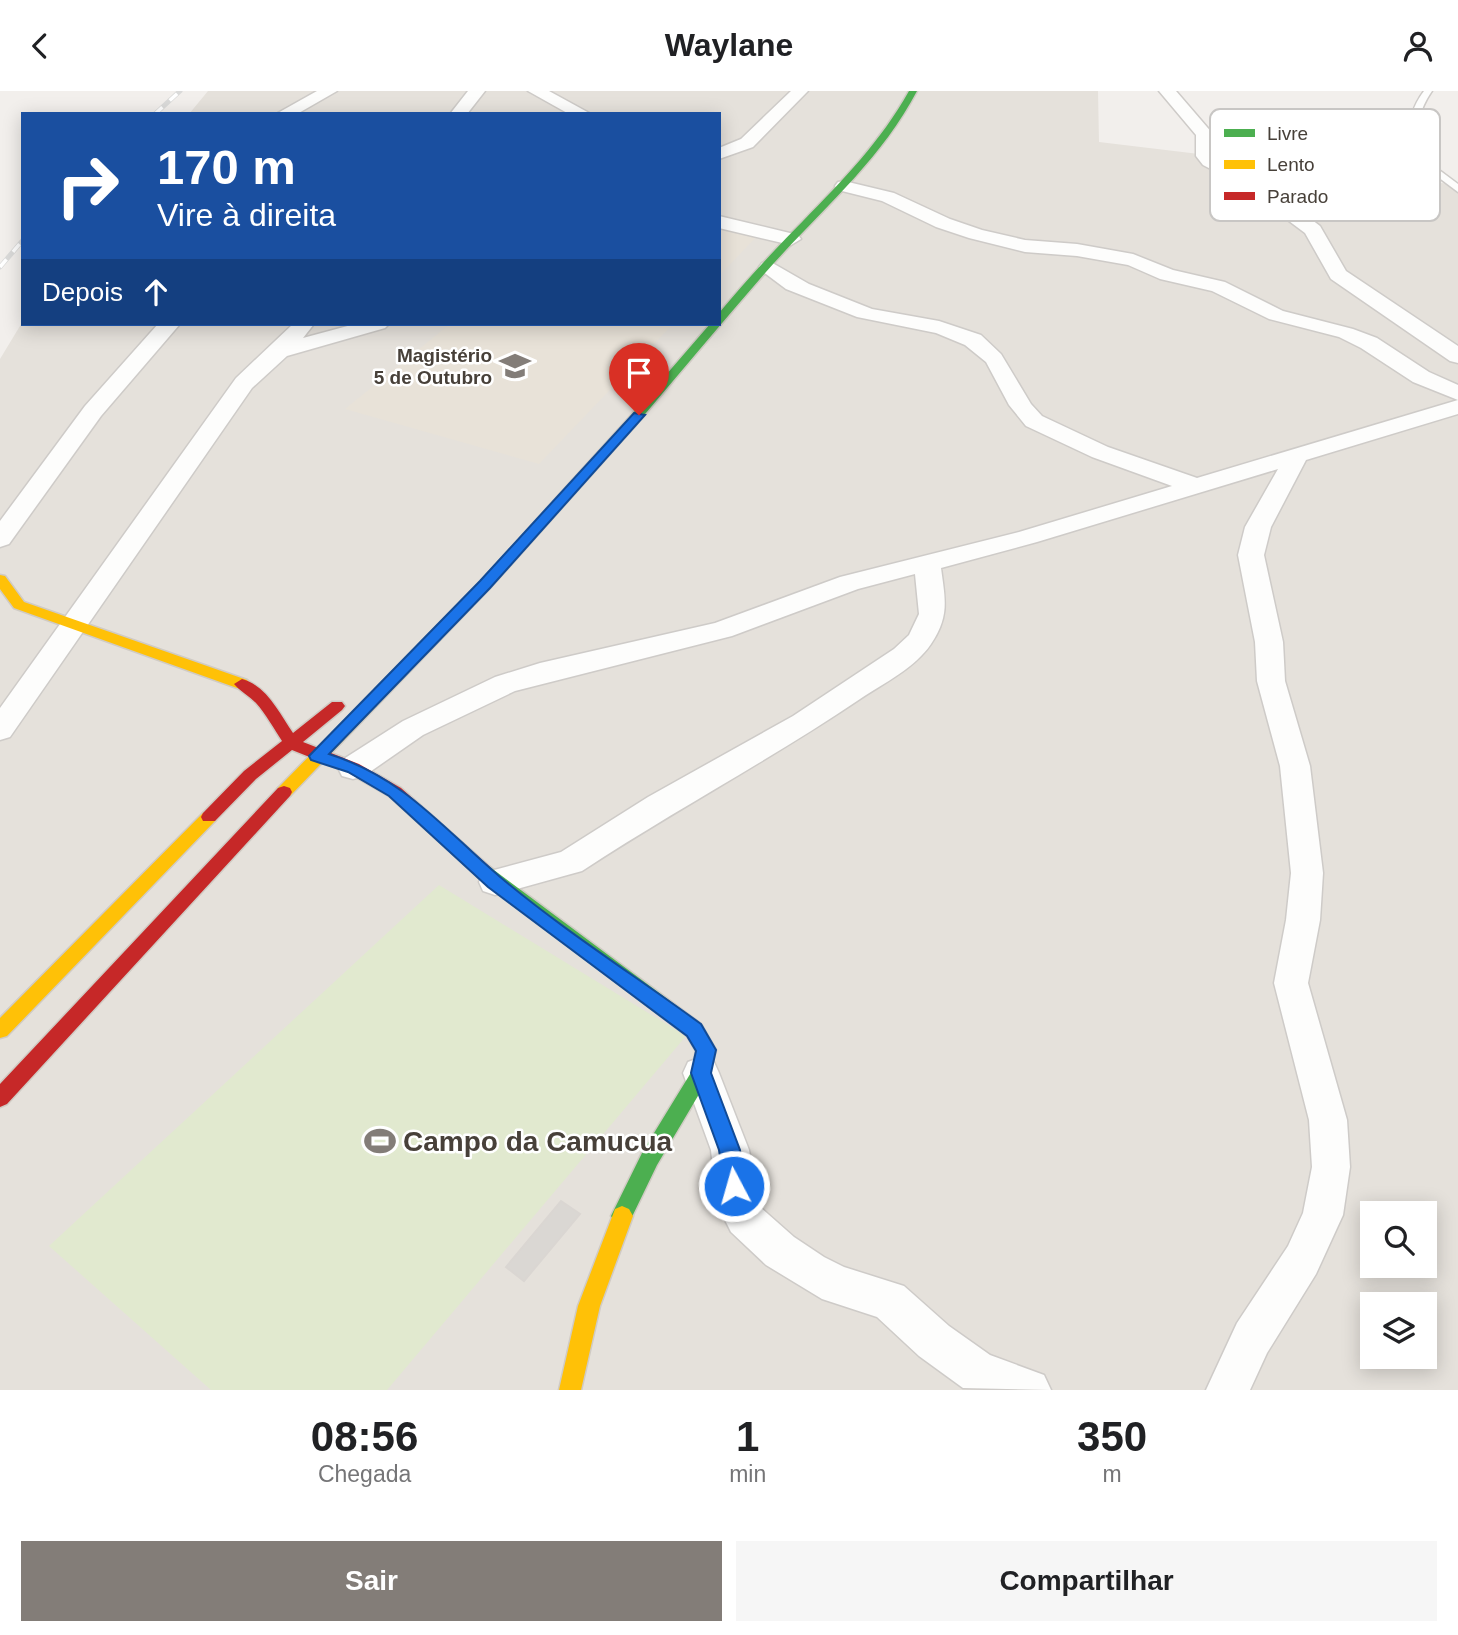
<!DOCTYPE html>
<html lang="pt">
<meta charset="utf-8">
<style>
:root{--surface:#fff;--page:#f6f6f6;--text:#202124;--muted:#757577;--accent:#837d78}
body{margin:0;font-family:Helvetica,sans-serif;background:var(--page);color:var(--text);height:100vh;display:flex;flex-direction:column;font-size:26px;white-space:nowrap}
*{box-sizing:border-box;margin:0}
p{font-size:23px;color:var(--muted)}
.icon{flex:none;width:38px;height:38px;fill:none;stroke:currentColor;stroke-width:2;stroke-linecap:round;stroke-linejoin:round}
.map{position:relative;height:1299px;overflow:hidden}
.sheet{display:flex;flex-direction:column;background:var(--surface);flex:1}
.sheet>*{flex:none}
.top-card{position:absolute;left:21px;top:21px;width:700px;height:214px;border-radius:0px;box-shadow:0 4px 18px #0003;background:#1a4fa0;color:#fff;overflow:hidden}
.fabs{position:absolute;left:1360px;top:1110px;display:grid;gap:14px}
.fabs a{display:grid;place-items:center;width:77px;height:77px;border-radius:0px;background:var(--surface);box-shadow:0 4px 18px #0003;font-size:35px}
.pin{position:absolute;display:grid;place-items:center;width:60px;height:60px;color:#fff;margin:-72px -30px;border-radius:50% 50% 50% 0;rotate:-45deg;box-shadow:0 0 7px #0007}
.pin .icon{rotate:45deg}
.me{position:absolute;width:77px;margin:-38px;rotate:354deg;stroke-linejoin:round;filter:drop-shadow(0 0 5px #0008)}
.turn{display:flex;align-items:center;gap:24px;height:147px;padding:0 21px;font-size:32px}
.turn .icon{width:91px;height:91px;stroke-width:2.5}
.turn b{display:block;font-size:49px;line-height:60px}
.then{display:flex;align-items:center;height:66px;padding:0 21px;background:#0003;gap:14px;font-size:26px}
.eta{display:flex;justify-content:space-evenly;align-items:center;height:119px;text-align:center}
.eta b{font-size:42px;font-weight:600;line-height:49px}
.button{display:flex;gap:14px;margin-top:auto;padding:14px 21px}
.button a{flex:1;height:80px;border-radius:0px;background:var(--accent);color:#fff;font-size:28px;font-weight:600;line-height:80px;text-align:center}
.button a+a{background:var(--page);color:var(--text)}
header{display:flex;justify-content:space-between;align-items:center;height:91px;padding:0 21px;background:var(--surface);font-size:32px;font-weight:600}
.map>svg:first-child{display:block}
</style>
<header><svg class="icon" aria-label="back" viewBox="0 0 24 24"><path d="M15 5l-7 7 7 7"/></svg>Waylane<svg class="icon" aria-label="person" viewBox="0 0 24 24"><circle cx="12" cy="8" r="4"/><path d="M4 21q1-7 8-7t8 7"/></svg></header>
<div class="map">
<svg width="1458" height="1299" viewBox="0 0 1458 1299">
<rect width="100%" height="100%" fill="#f2efec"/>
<!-- residential -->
<path fill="#e5e1db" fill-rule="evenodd" d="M208,0H1098L1099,51L1458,94V1299H0V268L23,230V233H719V23H189ZM1372,1122H1424V1174H1372ZM1372,1213H1424V1265H1372Z"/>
<!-- education -->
<path fill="#e8e2d8" d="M719,137L758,144L719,185Z
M450,233H673L539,373L345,318Z"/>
<!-- green -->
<path fill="#e1e9cf" d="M439,794L686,945L387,1299H211L49,1155Z"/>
<!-- building -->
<path fill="#dad7d3" stroke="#dad6d2" stroke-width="2" d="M561,1110L580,1123L524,1190L506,1176Z"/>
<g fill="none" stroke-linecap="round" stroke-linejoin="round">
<defs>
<path id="lane" d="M1424,0H1432C1418,20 1415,40 1419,64L1458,93V101L1410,65C1406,41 1409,20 1424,0Z"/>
<path id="street" d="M317,0H337L297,23H276Z
M468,0H485L467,23H450Z
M528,0H549L591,23H569Z
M791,0H808L753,56L719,68V57L741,48Z
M1159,0H1176L1213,43L1215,66L1281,100L1291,113L1320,135L1346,180L1458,255V272L1450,270L1331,188L1305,142L1277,121L1268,108L1203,74L1196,65V44Z
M844,90L894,102L950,128L982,139L1025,149L1077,153L1133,163L1173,179L1225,191L1283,220L1353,238L1377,247L1429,281L1458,294V309L1413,291L1361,257L1339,246L1269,228L1212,200L1160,188L1128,174L1077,165L1025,161L969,147L936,136L882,110L838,99L835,95L838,91Z
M719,125L798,144L801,148L791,154L719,137Z
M769,170L809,193L872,218L939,230L981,244L1001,263L1031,313L1042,325L1108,356L1197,387L1458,309V323L1306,369L1271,436L1264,464L1283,551L1285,590L1310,675L1323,782L1320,829L1308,892L1347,1029L1350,1076L1343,1124L1337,1137L1316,1183L1267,1262L1250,1299H1206L1237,1232L1288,1155L1303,1122L1312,1076L1309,1029L1274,892L1286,829L1291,782L1280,675L1257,590L1255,551L1238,464L1245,436L1278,378L1037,451L941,477C945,508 950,525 931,553C915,577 884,592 860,608C770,669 673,720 582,780L571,783L495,804L483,800L479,791L483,782L561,761L648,706L793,625L894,558L909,544L919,523L915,483L858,498L732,545L515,600L423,644L364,685L353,688L342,685L338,677L342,669L403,630L495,586L540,572L715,532L840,486L1019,441L1172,395L1092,366L1026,335L1009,314L986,271L965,254L936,242L857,226L786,198L762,180L759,176L762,172Z
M158,233H180L101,325L9,453L0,456V430L85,315Z
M293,233H314L303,247L355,233H389L385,237L287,265L252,297L10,646L0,649V617L236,287Z
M701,966L714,971L719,982L749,1059L759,1115L794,1146L824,1166L844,1176L904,1195L949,1235L990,1264L1044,1284L1051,1299L963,1297L919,1265L877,1226L822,1208L766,1174L731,1141L717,1113L711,1059L683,982L688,971Z"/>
<path id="fast" d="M909,0H917C882,67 825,116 774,172C727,225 682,280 635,335H627V329L710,233H719V222C746,190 774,159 803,130C843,89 881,50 909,0Z
M484,774L490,776L701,933L716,959L708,988L657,1074L629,1132L622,1135L615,1132L611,1125L643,1060L692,980L696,960L687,945L478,786L475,781L478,776Z"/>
<path id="slow" d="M631,328L635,329V335L490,497L290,705H278L276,701L278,697L480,491L627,329Z
M0,484L5,485L24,511L247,589L250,593L242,598L237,597L14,517L0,498Z
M209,720L215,722L217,726L215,730L7,945L0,947V927L203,722Z
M622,1115L629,1118L633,1125L600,1215L581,1299H559L578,1215L615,1118Z"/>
<path id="jam" d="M242,588C267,595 279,622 293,642L332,611H342L345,615L342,619L303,651L359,673L401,697L490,776L493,781L490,786H478L389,705L347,681L292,659L256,688L215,730H203L201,726L203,722L244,680L282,650C274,638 266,623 256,612C249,605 240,600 234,593Z
M284,695L290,697L292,701L290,705L7,1013L0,1016V993L278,697Z"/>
</defs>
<!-- lane casing -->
<use href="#lane" stroke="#cecbc8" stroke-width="3"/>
<!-- street casing -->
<use href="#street" stroke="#cecbc8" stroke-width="3"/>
<!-- fast casing -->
<use href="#fast" stroke="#d0cbc4" stroke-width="3"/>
<!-- slow casing -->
<use href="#slow" stroke="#d0cbc4" stroke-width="3"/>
<!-- jam casing -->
<use href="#jam" stroke="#d0cbc4" stroke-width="3"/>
<!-- lane -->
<use href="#lane" fill="#fdfdfc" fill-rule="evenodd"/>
<!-- street -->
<use href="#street" fill="#fdfdfc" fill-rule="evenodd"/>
<!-- fast -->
<use href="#fast" fill="#4caf50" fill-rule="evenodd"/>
<!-- slow -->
<use href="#slow" fill="#ffc107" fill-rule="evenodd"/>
<!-- jam -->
<use href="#jam" fill="#c62828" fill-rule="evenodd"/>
<defs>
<path id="rail" d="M155,23L180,0
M0,176L23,149"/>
</defs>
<!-- rail casing -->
<use href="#rail" stroke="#dadad9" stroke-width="5"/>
<!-- rail -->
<use href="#rail" stroke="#fff" stroke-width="3.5" stroke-dasharray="10" stroke-linecap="butt"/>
</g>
<!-- route -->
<path fill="#1a73e8" stroke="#114b97" stroke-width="2" d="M634,322L645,324L490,497L329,663C404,687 442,736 499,785C563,839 634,884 701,933L716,959L711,982L740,1059L744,1095L741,1102L734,1105L726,1102L719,1059L691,982L696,960L687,945L488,796L389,705L348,681L311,669L309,665L480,490Z"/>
<!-- icons -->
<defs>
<symbol id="school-bare" viewBox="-9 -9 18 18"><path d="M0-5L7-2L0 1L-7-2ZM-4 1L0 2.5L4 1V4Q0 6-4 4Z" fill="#837d78" stroke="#fff" stroke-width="2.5" paint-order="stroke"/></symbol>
<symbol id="stadium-bare" viewBox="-9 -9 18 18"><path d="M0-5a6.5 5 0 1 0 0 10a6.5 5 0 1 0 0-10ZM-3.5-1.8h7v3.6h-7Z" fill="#837d78" stroke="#fff" stroke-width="2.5" paint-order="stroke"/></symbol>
</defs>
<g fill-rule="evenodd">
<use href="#school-bare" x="493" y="253" width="44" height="44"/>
<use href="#stadium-bare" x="358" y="1028" width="44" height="44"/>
</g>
<g text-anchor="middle" stroke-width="5" stroke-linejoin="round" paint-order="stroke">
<!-- far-poi labels -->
<g font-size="19" font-weight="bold" fill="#474039" stroke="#fff" text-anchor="end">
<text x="492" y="271">Magistério<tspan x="492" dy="22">5 de Outubro</tspan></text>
</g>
<!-- near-poi labels -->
<g font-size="28" font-weight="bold" fill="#474039" stroke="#fff" text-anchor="start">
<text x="403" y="1060">Campo da Camucua</text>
</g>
</g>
<!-- legend -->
<rect x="1210" y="18" width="230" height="112" rx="10" fill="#fff" stroke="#c8c6c4" stroke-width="2"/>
<rect x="1224" y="38" width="31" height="8" fill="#4caf50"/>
<rect x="1224" y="69" width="31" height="9" fill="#ffc107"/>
<rect x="1224" y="101" width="31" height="8" fill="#c62828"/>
<g font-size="19" fill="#474039">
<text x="1267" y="49">Livre</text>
<text x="1267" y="80">Lento</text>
<text x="1267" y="112">Parado</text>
</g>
</svg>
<div class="fabs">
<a><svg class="icon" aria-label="search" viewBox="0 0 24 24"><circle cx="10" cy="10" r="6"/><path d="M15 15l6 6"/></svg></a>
<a><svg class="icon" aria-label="layers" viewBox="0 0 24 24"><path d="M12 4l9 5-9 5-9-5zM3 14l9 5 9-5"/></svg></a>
</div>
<div class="pin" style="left:639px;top:324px;background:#d93025"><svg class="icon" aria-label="arrive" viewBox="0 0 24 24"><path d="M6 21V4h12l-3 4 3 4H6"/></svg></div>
<svg class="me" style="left:734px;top:1095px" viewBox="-20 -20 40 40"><circle r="17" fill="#1a73e8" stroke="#fff" stroke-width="3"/><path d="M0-11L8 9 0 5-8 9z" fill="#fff"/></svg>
<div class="top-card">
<div class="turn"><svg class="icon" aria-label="right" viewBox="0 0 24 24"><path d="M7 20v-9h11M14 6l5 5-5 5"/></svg><div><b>170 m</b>Vire à direita</div></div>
<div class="then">Depois<svg class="icon" aria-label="ahead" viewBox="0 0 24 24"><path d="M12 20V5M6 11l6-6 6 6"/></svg></div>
</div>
</div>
<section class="sheet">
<div class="eta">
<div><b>08:56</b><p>Chegada</p></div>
<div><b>1</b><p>min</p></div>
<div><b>350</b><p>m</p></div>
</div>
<div class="button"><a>Sair</a><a>Compartilhar</a></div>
</section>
